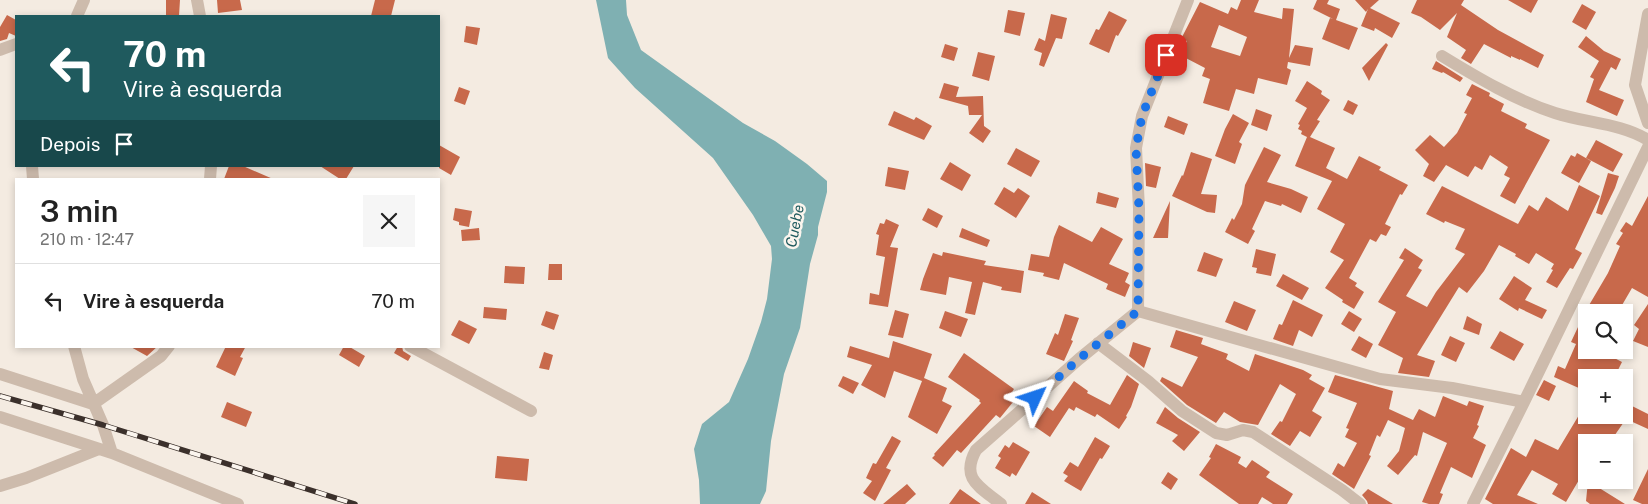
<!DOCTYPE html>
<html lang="pt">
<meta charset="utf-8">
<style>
:root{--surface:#fff;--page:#f6f6f6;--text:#222;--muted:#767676;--line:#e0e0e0}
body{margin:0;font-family:"Public Sans",sans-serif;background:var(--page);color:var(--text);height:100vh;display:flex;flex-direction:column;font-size:19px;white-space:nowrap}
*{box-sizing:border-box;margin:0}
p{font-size:16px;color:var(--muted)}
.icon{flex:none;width:28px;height:28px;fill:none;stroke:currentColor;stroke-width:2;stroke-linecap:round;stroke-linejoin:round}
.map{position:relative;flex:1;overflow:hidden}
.details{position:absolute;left:15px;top:178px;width:425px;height:170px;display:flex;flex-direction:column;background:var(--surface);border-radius:0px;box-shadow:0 2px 8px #0003}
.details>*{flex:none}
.guide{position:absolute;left:15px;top:15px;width:425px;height:152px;border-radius:0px;box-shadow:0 2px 8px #0003;background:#1f5a5e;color:#fff;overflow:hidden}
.fabs{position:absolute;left:1578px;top:304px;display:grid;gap:10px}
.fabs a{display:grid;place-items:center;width:55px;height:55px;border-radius:0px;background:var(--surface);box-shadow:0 2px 8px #0003;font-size:25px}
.pin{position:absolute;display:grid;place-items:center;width:42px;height:42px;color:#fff;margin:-21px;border-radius:10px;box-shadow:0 2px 8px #0006}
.me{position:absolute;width:55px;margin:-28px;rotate:48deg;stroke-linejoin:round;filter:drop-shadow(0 0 4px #0008)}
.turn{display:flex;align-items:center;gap:18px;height:105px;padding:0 25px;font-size:22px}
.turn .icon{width:65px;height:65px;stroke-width:2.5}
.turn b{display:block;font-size:35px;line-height:42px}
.then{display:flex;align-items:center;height:48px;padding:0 25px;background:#0003;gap:10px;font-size:19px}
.round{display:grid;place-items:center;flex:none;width:52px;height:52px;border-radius:0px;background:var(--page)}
.headline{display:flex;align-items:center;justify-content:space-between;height:85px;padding:0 25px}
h1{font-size:30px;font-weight:600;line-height:38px}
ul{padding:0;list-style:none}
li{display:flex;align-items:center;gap:15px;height:75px;padding:0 25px;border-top:1px solid var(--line)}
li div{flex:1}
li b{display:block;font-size:19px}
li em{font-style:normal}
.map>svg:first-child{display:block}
</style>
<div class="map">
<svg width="1648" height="504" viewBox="0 0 1648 504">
<rect width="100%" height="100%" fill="#f4ebe1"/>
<!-- water -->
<path fill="#7fb0b2" d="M596,0H626L627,15L641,50L743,123L775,141L807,164L827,181V192L818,227V235L810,264L800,328L784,374L771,441L766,491L760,504H700L699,480L694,449L702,424L729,402L748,359L761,322L767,299L772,259L771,246L753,215L713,158L635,88L608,58Z"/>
<!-- building -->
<path fill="#c8694b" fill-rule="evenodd" d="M166,0H180L179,16H166Z
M217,0H240L242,10L218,13Z
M375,0H395L391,16H371Z
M1241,0H1259L1254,12L1282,19L1283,8L1294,9L1289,58L1295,45L1313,48L1310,66L1288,62L1287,68L1291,70L1287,85L1258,78L1254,94L1236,89L1229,111L1203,103L1210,79L1202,76L1205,68L1180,55L1187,41L1181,39L1200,2L1228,14L1231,7L1237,10ZM1219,25L1247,37L1240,56L1211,47Z
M1317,0H1329L1327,4L1340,9L1336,20L1358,28L1349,50L1322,39L1330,18L1333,19L1313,9Z
M1355,0H1379L1370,8L1400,23L1392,38L1375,28L1374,31L1361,26L1368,9L1366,12Z
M1417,0H1464L1461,5L1498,30L1544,55L1538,68L1520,59V60L1511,56V58L1484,44L1471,64L1461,58L1466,50L1447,37L1457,13L1440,30L1421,17L1411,13Z
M1508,0H1538L1531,13Z
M1582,4L1596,12L1586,30L1572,22Z
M1008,10L1025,13L1020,36L1004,32Z
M1109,11L1127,20L1118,36L1116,35L1109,53L1089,44L1096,29L1099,30Z
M1051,14L1067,18L1062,39L1056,38L1044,67L1039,65L1042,53L1034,50L1039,38L1045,41Z
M7,15L16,20V36L9,33L7,39L0,41V27Z
M466,26L480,28L477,45L464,42Z
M1586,36L1604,51L1621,59L1616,70L1611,67L1599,90L1624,100L1617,116L1586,102L1594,79L1590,77L1599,61L1578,47Z
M1386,43L1388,45L1369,81L1362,68Z
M945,44L958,48L954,61L941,57Z
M978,52L995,56L989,81L972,76Z
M1436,61L1463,78L1460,82L1443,72L1442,73L1432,69Z
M1307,81L1322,91L1321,94L1330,100L1317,120L1320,121L1310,137L1335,148L1326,168L1347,179L1359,156L1381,167L1379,170L1408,185L1402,195L1400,194L1385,224L1391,227L1386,236L1381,234L1376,242L1370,239L1349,278L1357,283L1355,286L1364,292L1354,309L1342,302L1343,300L1325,288L1344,260L1330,252L1345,224L1317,209L1332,181L1295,166L1307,137L1301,134L1302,131L1298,129L1300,125L1298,124L1307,108L1295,101Z
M944,83L959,87L956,97L983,96L984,126L991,131L983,143L969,133L982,115H969L968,106L939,98Z
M1472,84L1490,93L1489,96L1504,104L1501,111L1527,124L1525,128L1550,140L1515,204L1500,196L1510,178L1504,175L1508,167L1490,155L1482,170L1475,166L1468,177L1446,165L1434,182L1423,176L1429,164L1415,150L1430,135L1444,147L1457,133L1467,114L1464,113L1472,98L1466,95Z
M459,87L470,91L465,105L454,101Z
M1348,100L1358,105L1353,115L1343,110Z
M1256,109L1272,115L1267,131L1251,125Z
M894,111L914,120L916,117L932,126L924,140L888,125Z
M1233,114L1249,123L1239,142L1242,144L1235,164L1215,156L1225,129Z
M1168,116L1188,124L1184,135L1164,127Z
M1596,140L1623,154L1613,172L1586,158Z
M439,145L460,157L451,175L439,168Z
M1264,147L1281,155L1267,182L1291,189L1308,197L1301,213L1282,204L1281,206L1265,201L1252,229L1255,231L1248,244L1225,232L1232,218L1234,220L1242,204L1245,185Z
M1016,148L1040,161L1031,177L1007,164Z
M1191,152L1212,159L1201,194L1217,195L1215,213L1207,212L1172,196L1182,175L1183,176Z
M1577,153L1591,161L1579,183L1561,173L1571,155L1575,157Z
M950,162L971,175L962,191L940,179Z
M1145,163L1161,167L1156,188L1146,186Z
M229,166H243L273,179H224Z
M320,166H354L346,179H340Z
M888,167L909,171L905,190L885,186Z
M1608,173L1619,176L1615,188L1602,215L1596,213Z
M1579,185L1600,196L1575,249L1582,253L1573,269L1570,268L1557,288L1546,282L1553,270L1551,269L1554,264L1536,253L1529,264L1515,256L1516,254L1499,245L1484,271L1467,293L1459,287L1417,355L1435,361L1429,377L1398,373L1403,358L1378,345L1396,312L1378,302L1404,260L1399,258L1405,248L1423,260L1418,268L1422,270L1406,296L1427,307L1436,292L1465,254L1455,249L1465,229L1445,221L1444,223L1426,214L1442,186L1518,224L1529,205L1538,211L1546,197L1568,211Z
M1004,187L1014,193L1018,188L1030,196L1016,218L994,204Z
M1098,192L1119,198L1116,208L1096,203Z
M1648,196V297L1632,288L1618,312H1586V350H1599L1622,362L1614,378H1606L1590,369L1581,389L1554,377L1558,366L1565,369L1576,344L1571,342L1585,312L1608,273L1620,246L1616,244L1623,233L1620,231L1626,222L1632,226Z
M1170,201L1168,238H1153Z
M455,208L472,211L469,227L459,225V222L453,220Z
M928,208L943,216L937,228L922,220Z
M886,219L899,225L890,247L898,248L888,307L869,304L870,293L879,295L885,257L876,255L879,235L876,234L880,223L884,224Z
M1059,225L1092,242L1101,227L1123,239L1109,264L1129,273L1125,282L1130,285L1125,297L1106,289L1108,284L1064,263L1059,280L1043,276L1044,273L1028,270L1031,254L1049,257L1054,237Z
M479,228L480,240L462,241L461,230Z
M962,228L990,240L987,247L959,237Z
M1256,249L1276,254L1271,276L1256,273L1257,268L1252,267Z
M943,252L986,261L984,265L1024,271L1021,293L1001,290L1002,287L983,282L975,315L965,313L972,282L949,277L946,295L920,290L923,279L933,253L942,256Z
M1204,252L1223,259L1216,277L1197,271Z
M549,264H562V280H548Z
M505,266L525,267L524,284L504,283Z
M1283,274L1309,288L1302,300L1276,286Z
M1514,276L1532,288L1525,300L1547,310L1542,319L1519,308L1518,311L1499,299Z
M1293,300L1323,315L1312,337L1299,330L1293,346L1273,339L1279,324L1282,325Z
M1234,301L1256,310L1247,331L1225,322Z
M1648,304V347L1633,341L1639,329L1634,325Z
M484,307L507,309L506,320L483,318Z
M895,310L909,314L903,338L888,335Z
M546,311L559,315L554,330L541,325Z
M945,311L968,319L961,337L939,328Z
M1349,311L1362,319L1354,332L1341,324Z
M1065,314L1079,318L1071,340L1073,341L1064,361L1046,354L1055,333L1058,335Z
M1467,316L1482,324L1479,335L1463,329Z
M459,320L477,329L469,344L451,335Z
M1176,330L1203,338L1201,344L1228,354L1226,359L1249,371L1255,354L1303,370L1312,375L1309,379L1325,388L1312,411L1322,417L1310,437L1300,431L1290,446L1271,434L1280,421L1282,422L1296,394L1280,384L1258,425L1240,422L1224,412L1216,423L1187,405L1160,381L1162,377L1182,387L1198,357L1170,347Z
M1500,331L1524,344L1514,361L1490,348Z
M1359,336L1373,344L1366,358L1351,350Z
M1450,336L1465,343L1456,362L1441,355Z
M893,341L932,354L924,378L947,388L942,401L952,406L937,434L908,417L922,381L894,371L885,398L861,385L872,365L847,357L850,346L889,358Z
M1133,342L1151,348L1144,368L1129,356Z
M129,346H158L147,356Z
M226,346H246L240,357L243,358L235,376L216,367Z
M344,346H348L365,356L359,367L339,355Z
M398,346H402L403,351L411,356L408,361L394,353Z
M544,352L553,355L549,370L539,368Z
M964,353L1014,389L1008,398L1013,402L1000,418L996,415L961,453L957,450L943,467L932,458L935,455L934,454L981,403L979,401L980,400L948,377Z
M1127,375L1139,384L1131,407L1126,416L1127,417L1119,429L1097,414L1095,417L1076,407L1074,411L1069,408L1050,437L1034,426L1047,407L1053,411L1074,381L1088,391L1087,393L1110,405Z
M1335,375L1393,391L1389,409L1413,420L1419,409L1435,417L1443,396L1467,406L1469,401L1484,406L1477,425L1479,426L1473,438L1486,445L1472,478L1451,467L1440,493L1443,494L1439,504H1429L1422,502L1447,443L1423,432L1417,456L1415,455L1398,475L1387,466L1399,451L1405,428L1388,420L1380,437L1377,435L1369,455L1371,456L1354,489L1332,474L1338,463L1344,467L1357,443L1345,437L1349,429L1346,428L1357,403L1328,392Z
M843,376L859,383L853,394L838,386Z
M1544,380L1556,386L1549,401L1536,395Z
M227,402L252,412L246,427L221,417Z
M1624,402L1648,414V429L1626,419L1610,442H1586V468L1566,502L1552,494L1558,484L1532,470L1517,495L1538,504H1493L1485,499L1511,448L1526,457L1535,439L1558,450L1579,415H1624Z
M1165,407L1178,418L1200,432L1184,451L1172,441L1178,435L1156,423Z
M892,436L901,441L886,468L891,470L875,501L863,493L872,481L866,478L873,463L876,464Z
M1095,437L1110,446L1102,459L1100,458L1081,491L1064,481L1068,476L1063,473L1070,462L1078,467Z
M1013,442L1030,452L1016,476L1012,473L1010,477L995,468L1001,458L998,456L1005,445L1009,448Z
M1216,444L1241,457L1238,463L1246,468L1252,460L1270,472L1266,477L1293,494L1287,504H1273L1262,497L1258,504H1239L1199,475L1211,458L1209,457Z
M497,456L529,459L527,481L495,478Z
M1648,469V504H1642L1633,500Z
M1168,472L1178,479L1171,490L1161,483Z
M1588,481L1625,504H1590L1586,501Z
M907,484L916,494L905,504H883Z
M960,489L981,504H949Z
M1368,489L1393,504H1368L1367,501L1362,495Z
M1032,492L1051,504H1025Z"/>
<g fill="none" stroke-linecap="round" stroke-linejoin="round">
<!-- minor -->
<path stroke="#cdbbac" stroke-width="12" d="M197,0L200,16
M1648,14L1635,85L1648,123
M77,16L84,0
M0,50L16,44
M1442,56C1478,78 1515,100 1555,113C1585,123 1621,123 1648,140
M32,166L33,179
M210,179L211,166
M1138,311L1139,209L1136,148L1142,116L1188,0
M1098,343L1148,381L1182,411L1216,433L1227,435L1243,430L1253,432L1342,490L1360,504
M74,346L83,379L103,425L112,453
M410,346L531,411
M0,374L93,404L161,356L169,346
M0,417L112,453L238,504
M0,486L26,478L99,449
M1001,504C980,487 960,479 976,450L1079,359L1138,311L1380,379L1452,388L1524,402
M1473,504L1524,402L1648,147"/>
<defs>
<path id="rail" d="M0,396L103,425L355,504"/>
</defs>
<!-- rail casing -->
<use href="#rail" stroke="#3b302b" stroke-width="5.5"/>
<!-- rail -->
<use href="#rail" stroke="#fbf5ee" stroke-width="4" stroke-dasharray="11" stroke-linecap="butt"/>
</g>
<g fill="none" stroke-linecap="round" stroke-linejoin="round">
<!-- route -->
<path stroke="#1a73e8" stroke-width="9" stroke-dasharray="0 16.2" d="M1035,398L1079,359L1138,311L1139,209L1136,148L1142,116L1166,55"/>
</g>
<g text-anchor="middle" stroke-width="5" stroke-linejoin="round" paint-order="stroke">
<!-- water labels -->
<g font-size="15" font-style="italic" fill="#1f5a5e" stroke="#fbf5ee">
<text transform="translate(795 226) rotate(-79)" y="5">Cuebe</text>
</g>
</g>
</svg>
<div class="fabs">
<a><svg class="icon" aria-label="search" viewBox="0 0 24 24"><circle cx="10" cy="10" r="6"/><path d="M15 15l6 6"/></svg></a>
<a>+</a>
<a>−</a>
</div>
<div class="pin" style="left:1166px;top:55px;background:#d93025"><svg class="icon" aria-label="arrive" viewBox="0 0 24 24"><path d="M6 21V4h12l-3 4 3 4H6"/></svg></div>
<svg class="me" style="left:1035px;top:398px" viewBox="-20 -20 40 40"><path d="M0-17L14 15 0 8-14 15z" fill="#1a73e8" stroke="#fff" stroke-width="4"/></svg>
<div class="guide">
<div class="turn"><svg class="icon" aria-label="left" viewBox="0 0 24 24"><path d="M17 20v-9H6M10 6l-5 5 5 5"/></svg><div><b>70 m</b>Vire à esquerda</div></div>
<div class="then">Depois<svg class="icon" aria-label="arrive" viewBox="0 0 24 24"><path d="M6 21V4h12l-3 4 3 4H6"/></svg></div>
</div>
<section class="details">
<div class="headline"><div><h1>3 min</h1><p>210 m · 12:47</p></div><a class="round"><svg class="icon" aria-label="close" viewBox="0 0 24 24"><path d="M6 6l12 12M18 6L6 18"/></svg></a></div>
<ul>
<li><svg class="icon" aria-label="left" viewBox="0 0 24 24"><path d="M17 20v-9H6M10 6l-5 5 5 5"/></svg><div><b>Vire à esquerda</b></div><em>70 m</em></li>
</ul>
</section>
</div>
